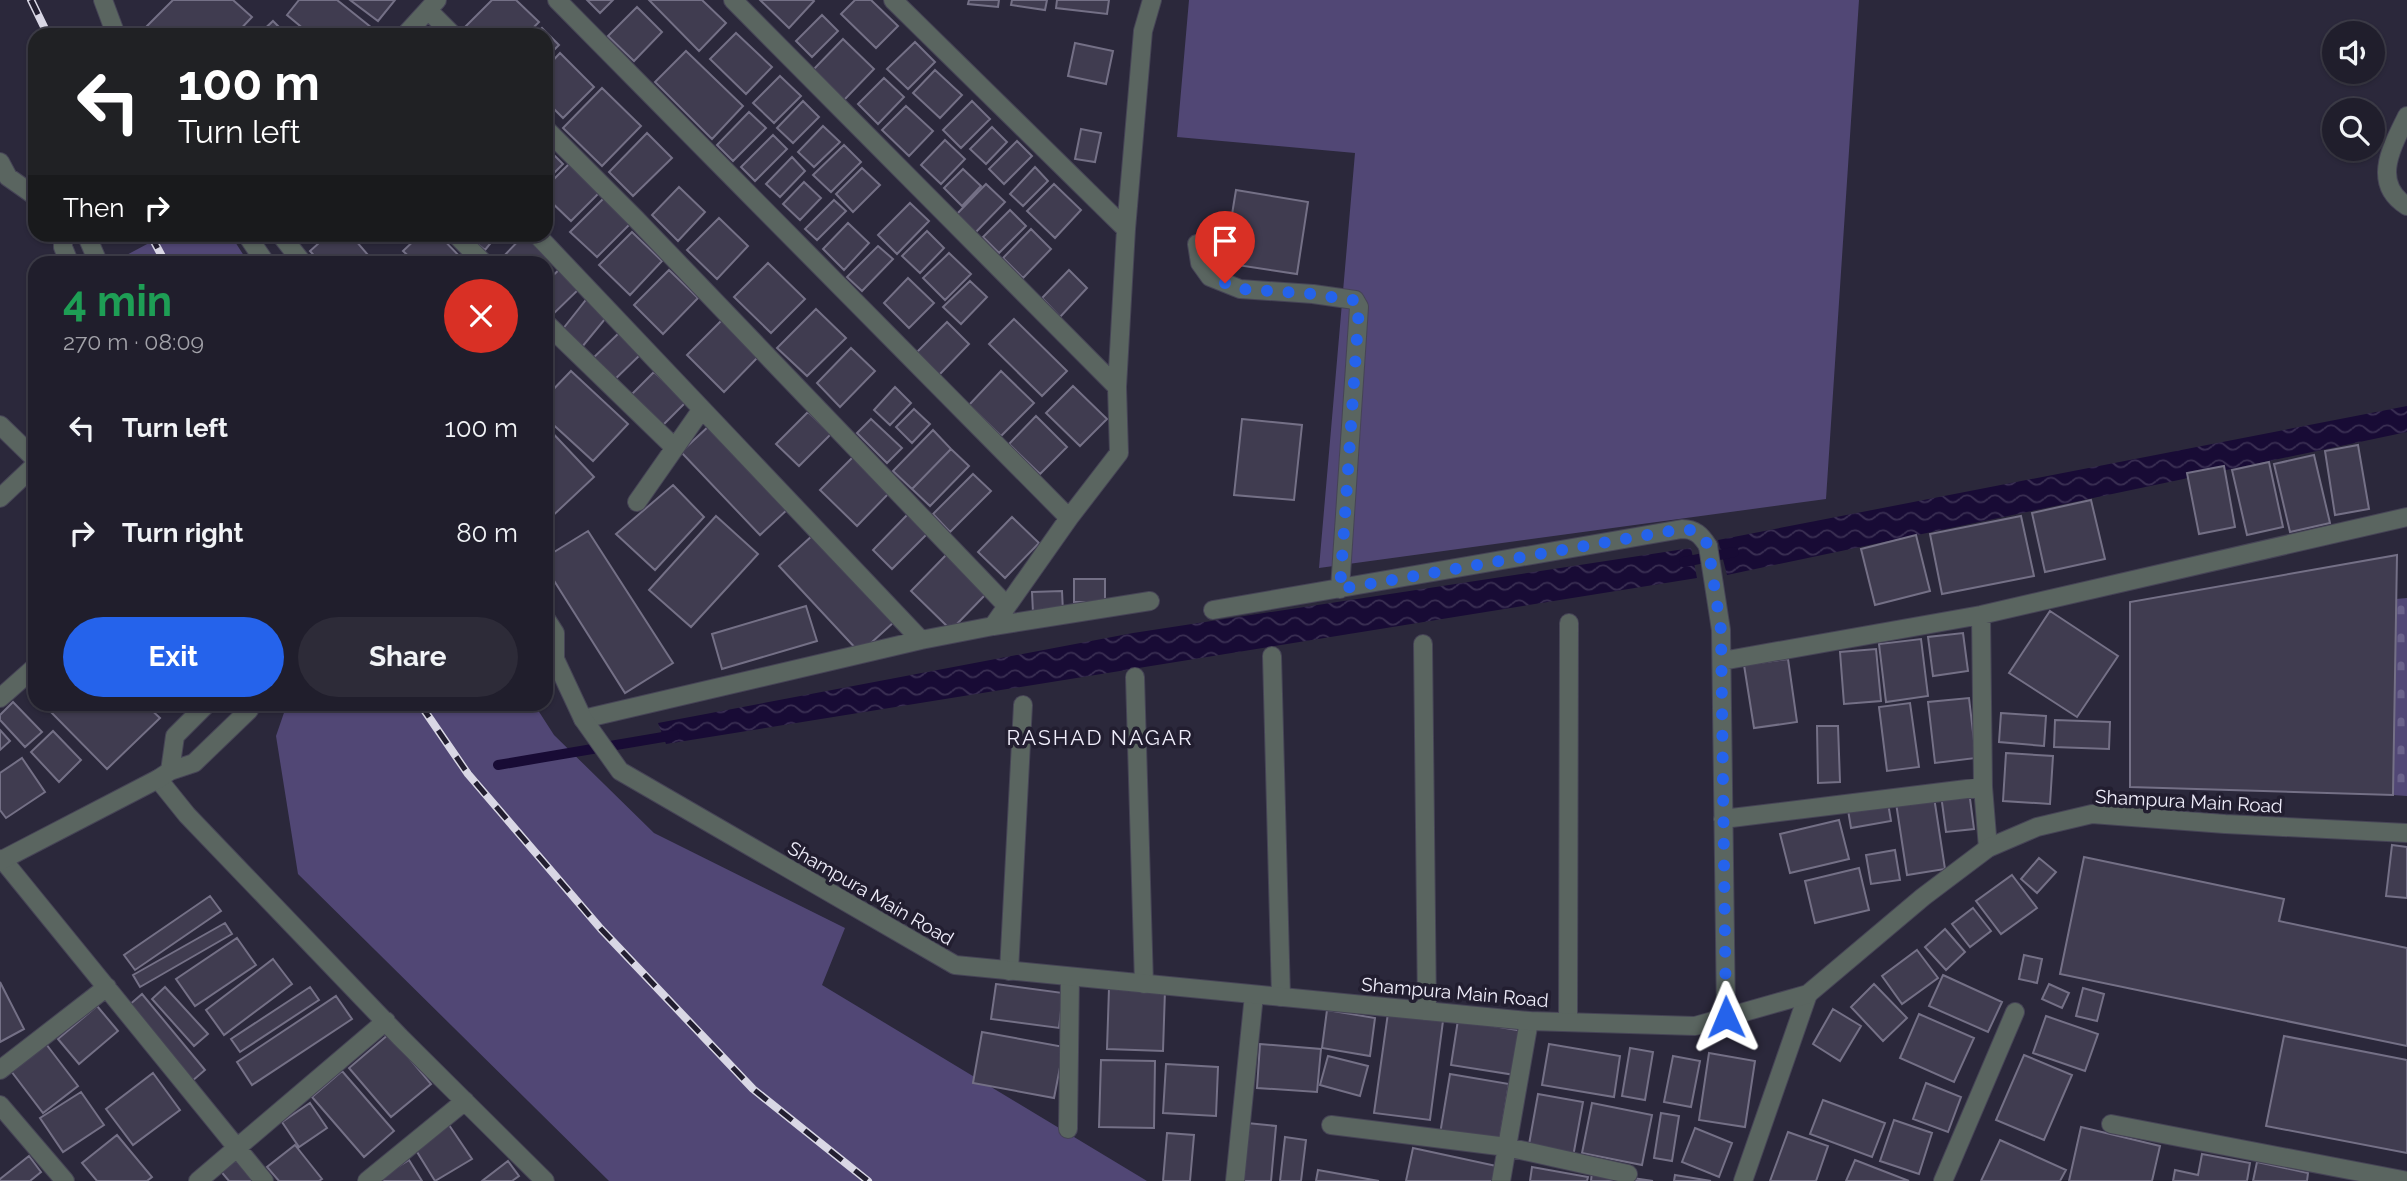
<!DOCTYPE html>
<meta charset="utf-8">
<style>
:root{--surface:#201e2c;--page:#2d2b38;--text:#f1f3f6;--muted:#a2a2a9;--line:#3d3c48;--accent:#2563eb}
body{margin:0;font-family:Raleway,sans-serif;background:var(--page);color:var(--text);height:100vh;display:flex;flex-direction:column;font-size:26px;white-space:nowrap}
*{box-sizing:border-box;margin:0}
p{font-size:23px;color:var(--muted)}
.icon{flex:none;width:38px;height:38px;fill:none;stroke:currentColor;stroke-width:2;stroke-linecap:round;stroke-linejoin:round}
.map{position:relative;flex:1;overflow:hidden}
.panel{position:absolute;left:28px;top:256px;width:525px;height:455px;display:flex;flex-direction:column;background:var(--surface);border-radius:21px;box-shadow:0 2px 5px #0004,0 0 0 2px var(--line)}
.panel>*{flex:none}
.guide{position:absolute;left:28px;top:28px;width:525px;height:214px;border-radius:21px;box-shadow:0 2px 5px #0004,0 0 0 2px var(--line);background:#202124;color:#fff;overflow:hidden}
.tools{position:absolute;left:2322px;top:21px;display:grid;gap:14px}
.tools a{display:grid;place-items:center;width:63px;height:63px;border-radius:50%;background:var(--surface);box-shadow:0 2px 5px #0004,0 0 0 2px var(--line);font-size:35px}
.pin{position:absolute;display:grid;place-items:center;width:60px;height:60px;color:#fff;margin:-72px -30px;border-radius:50% 50% 50% 0;rotate:-45deg;box-shadow:0 0 7px #0007}
.pin .icon{rotate:45deg}
.me{position:absolute;width:77px;margin:-38px;rotate:359deg;stroke-linejoin:round;filter:drop-shadow(0 0 5px #0008)}
.turn{display:flex;align-items:center;gap:24px;height:147px;padding:0 35px;font-size:32px}
.turn .icon{width:91px;height:91px;stroke-width:2.5}
.turn b{display:block;font-size:49px;line-height:60px}
.then{display:flex;align-items:center;height:66px;padding:0 35px;background:#0003;gap:14px;font-size:26px}
.round{display:grid;place-items:center;flex:none;width:74px;height:74px;border-radius:37px;background:var(--page)}
.head{display:flex;align-items:center;justify-content:space-between;height:119px;padding:0 35px}
h1{font-size:42px;font-weight:700;line-height:52px;color:#1e9e55}
.cta{display:flex;gap:14px;margin-top:auto;padding:14px 35px}
.cta a{flex:1;height:80px;border-radius:42px;background:var(--accent);color:#fff;font-size:28px;font-weight:700;line-height:80px;text-align:center}
.cta a+a{background:var(--page);color:var(--text)}
ul{padding:0;list-style:none}
li{display:flex;align-items:center;gap:21px;height:105px;padding:0 35px}
li div{flex:1}
li b{display:block;font-size:26px}
li em{font-style:normal}
.map>svg:first-child{display:block}
</style>
<div class="map">
<svg width="2407" height="1181" viewBox="0 0 2407 1181">
<defs>
<pattern id="cemetery-stones" width="16" height="16" patternUnits="userSpaceOnUse" patternTransform="scale(1.75)"><rect width="16" height="16" fill="#514775"/><path d="M2 7V4a2 2 0 0 1 4 0v3zM10 15v-3a2 2 0 0 1 4 0v3z" fill="#6a628a"/></pattern>
<pattern id="water-waves" width="16" height="10" patternUnits="userSpaceOnUse" patternTransform="scale(1.75)"><rect width="16" height="10" fill="#180b35"/><path d="M0 5q4-4 8 0t8 0" fill="none" stroke="#3a2f53"/></pattern>
</defs>
<rect width="100%" height="100%" fill="#2b283b"/>
<!-- green -->
<path fill="#514775" d="M1189,0H1859L1826,499L1319,568L1355,153L1177,137Z
M230,234L248,262H124L121,258L164,235Z
M287,704H534L554,735L654,833L845,928L822,985L1147,1181H609L298,874L276,736Z"/>
<!-- cemetery -->
<path fill="url(#cemetery-stones)" d="M2407,598V796L2393,795L2396,599Z"/>
<!-- water -->
<path fill="url(#water-waves)" d="M2407,406V432L1727,575L1718,540Z
M1691,548L1697,578L666,744L658,723L1133,633Z"/>
<g fill="none" stroke-linecap="round" stroke-linejoin="round">
<!-- stream -->
<path stroke="#180b35" stroke-width="10" d="M1684,562L1734,552
M498,765L675,735"/>
</g>
<!-- building -->
<path fill="#403c50" stroke="#747086" stroke-width="2" d="M173,0H233L252,17L235,35H155L146,27Z
M299,0H337L377,32L375,35H311L287,15Z
M350,0H395L378,21Z
M492,0H516L539,22L526,35H472L464,28Z
M587,0H613L600,13Z
M649,0H702L726,23L699,51Z
M760,0H813L814,1L789,28Z
M855,0H871L898,26L876,48L841,14Z
M969,0H999L998,7L968,4Z
M1012,0H1047L1045,10L1011,5Z
M1057,0H1109L1107,14L1056,8Z
M637,7L662,32L634,61L608,36Z
M822,15L838,31L812,57L796,41Z
M273,21L287,35H258Z
M542,28L559,45L546,58V35H535Z
M736,33L772,67L746,94L710,59Z
M843,39L874,69L844,100L813,70Z
M915,42L935,62L908,89L887,69Z
M1075,43L1113,51L1106,84L1068,76Z
M686,51L743,106L712,139L655,82Z
M560,53L594,87L563,118L546,101V68Z
M935,70L962,95L940,118L913,93Z
M780,76L801,96L774,123L753,103Z
M884,78L904,97L878,124L858,104Z
M602,88L641,126L602,166L563,128Z
M803,101L819,117L793,143L777,128Z
M972,101L990,119L961,148L943,130Z
M906,106L933,131L909,156L882,130Z
M749,112L766,128L733,161L717,145Z
M823,126L840,142L814,167L798,152Z
M992,127L1007,142L986,164L970,149Z
M1081,129L1101,133L1095,162L1075,159Z
M647,133L672,158L633,196L609,172Z
M773,135L787,149L755,181L741,167Z
M945,140L965,159L941,184L921,165Z
M1017,141L1032,156L1004,184L989,169Z
M844,145L861,162L831,192L813,175Z
M547,148L563,164L546,181V149Z
M792,157L805,171L780,197L766,184Z
M570,163L600,192L571,221L546,197V187Z
M1035,167L1048,181L1023,206L1010,194Z
M862,168L880,185L853,212L836,194Z
M963,169L981,186L962,206L944,188Z
M804,182L821,198L800,220L783,204Z
M986,184L1005,202L973,235L954,217Z
M1054,184L1081,210L1055,238L1027,211Z
M679,187L705,212L678,241L652,215Z
M1236,190L1308,202L1297,274L1224,263Z
M606,196L633,221L597,257L570,232Z
M834,200L846,211L817,240L805,229Z
M910,203L929,221L897,254L878,235Z
M1010,210L1026,226L999,253L983,237Z
M719,218L748,246L717,279L687,250Z
M848,223L869,243L844,270L823,249Z
M1031,229L1051,249L1023,278L1003,258Z
M927,231L944,248L920,273L902,256Z
M632,232L662,261L630,295L599,265Z
M329,234H350L374,262H320L310,251Z
M421,234H438L465,262H415L403,251Z
M465,234H498L485,250Z
M525,234L552,260L546,266V262H502L500,260Z
M878,246L893,259L862,291L847,277Z
M949,253L971,274L945,300L923,278Z
M768,263L805,299L771,333L734,297Z
M562,267L581,287L546,321V282Z
M669,270L698,298L663,334L634,305Z
M1069,270L1087,288L1060,317L1042,298Z
M908,278L934,303L909,328L884,303Z
M970,281L987,297L961,324L943,307Z
M589,296L610,313L582,347L562,330Z
M816,309L846,338L807,376L777,348Z
M1014,319L1067,371L1042,396L989,344Z
M722,320L759,356L724,392L687,355Z
M947,322L969,344L939,375L916,353Z
M620,332L641,354L610,384L589,362Z
M851,348L875,371L840,407L817,383Z
M571,371L628,424L593,461L546,418V397Z
M1001,371L1034,403L1001,436L969,405Z
M654,372L686,402L661,427L629,397Z
M1073,386L1107,419L1080,446L1046,413Z
M895,387L911,403L890,425L874,410Z
M914,409L930,424L912,443L896,427Z
M808,412L831,434L799,466L776,444Z
M1036,416L1067,447L1040,474L1009,444Z
M871,419L902,448L887,463L857,433Z
M1242,419L1302,425L1294,500L1234,495Z
M710,425L788,509L760,535L681,452Z
M546,426L594,477L546,522Z
M933,430L951,449L912,489L893,471Z
M2358,445L2369,509L2335,515L2325,451Z
M951,449L969,466L930,506L912,489Z
M856,454L892,490L857,526L820,490Z
M2314,455L2330,523L2290,532L2274,464Z
M2269,462L2283,527L2247,535L2232,470Z
M2224,466L2235,527L2199,534L2187,473Z
M973,474L991,491L950,532L933,514Z
M673,485L704,517L655,570L616,534Z
M2091,500L2105,559L2045,572L2032,513Z
M908,514L928,533L892,569L873,550Z
M716,516L758,554L691,627L649,590Z
M2021,516L2034,576L1942,594L1930,534Z
M1012,517L1039,543L1005,578L978,552Z
M588,531L673,663L625,693L546,568V557Z
M813,535L894,622L860,653L779,566Z
M1916,535L1930,591L1875,605L1861,549Z
M948,553L988,592L951,630L911,591Z
M2397,555L2393,795L2130,787V602Z
M1074,579H1105V602H1074Z
M1062,591L1063,612L1033,613L1032,592Z
M806,606L817,641L722,669L712,634Z
M2050,611L2118,656L2077,717L2009,673Z
M1963,633L1968,671L1933,676L1928,637Z
M1921,639L1928,696L1886,702L1879,644Z
M1876,649L1881,701L1844,704L1840,652Z
M1788,659L1797,722L1754,728L1744,665Z
M1969,698L1976,758L1935,763L1928,702Z
M13,702L42,732L25,747L0,720V715Z
M1910,703L1919,767L1887,771L1879,707Z
M43,704H145L160,718L107,769Z
M2001,713L2046,716L2044,746L1999,742Z
M2055,720L2110,722L2109,749L2054,747Z
M1817,726H1838L1840,782L1818,783Z
M0,730L10,741L0,750Z
M53,731L81,760L59,782L31,752Z
M2006,753L2053,756L2050,804L2003,801Z
M22,758L45,792L6,818L0,810V773Z
M1969,791L1974,829L1946,832L1941,795Z
M1934,797L1945,869L1907,875L1896,803Z
M1888,803L1891,821L1851,828L1848,810Z
M1839,820L1849,859L1790,873L1780,834Z
M2392,845L2407,847V898L2386,896Z
M1895,850L1900,880L1871,884L1866,855Z
M2084,857L2284,899L2279,921L2407,948V1046L2060,974Z
M2039,858L2056,872L2037,893L2021,879Z
M1859,868L1869,910L1815,923L1805,881Z
M2012,875L2037,908L2001,934L1976,901Z
M210,896L221,911L135,970L124,955Z
M1973,908L1991,931L1970,947L1952,924Z
M225,923L232,934L140,987L133,975Z
M1945,929L1965,952L1946,970L1925,947Z
M237,938L256,965L195,1006L176,979Z
M1917,950L1938,978L1902,1004L1882,976Z
M2024,955L2042,959L2037,983L2019,979Z
M273,959L292,984L224,1035L206,1010Z
M1943,975L2002,1002L1988,1032L1929,1006Z
M0,982L24,1029L0,1042Z
M996,984L1063,993L1059,1028L991,1019Z
M1874,984L1907,1018L1883,1041L1851,1007Z
M2049,984L2069,993L2062,1008L2042,999Z
M165,987L208,1034L194,1046L152,999Z
M310,987L319,1000L240,1052L231,1039Z
M1109,988L1165,990L1163,1051L1107,1049Z
M2083,988L2104,994L2097,1021L2076,1016Z
M142,994L205,1070L192,1081L128,1006Z
M336,996L352,1019L252,1085L237,1062Z
M97,1006L118,1031L79,1064L58,1039Z
M1833,1009L1861,1026L1840,1061L1813,1044Z
M1327,1010L1375,1018L1370,1056L1322,1048Z
M1388,1013L1443,1021L1430,1120L1374,1113Z
M1919,1014L1974,1038L1954,1082L1900,1058Z
M2046,1016L2098,1034L2085,1071L2033,1053Z
M1458,1020L1523,1031L1515,1075L1451,1065Z
M982,1032L1064,1047L1054,1098L973,1083Z
M389,1034L431,1084L391,1117L349,1068Z
M2284,1036L2407,1060V1153L2266,1126Z
M43,1040L78,1086L43,1113L8,1067Z
M1260,1044L1321,1049L1317,1092L1257,1088Z
M1549,1044L1620,1056L1614,1097L1542,1085Z
M1630,1048L1653,1052L1645,1100L1622,1096Z
M1709,1053L1755,1061L1745,1127L1699,1120Z
M2024,1055L2072,1075L2044,1140L1996,1120Z
M1328,1056L1368,1066L1360,1096L1320,1085Z
M1673,1056L1700,1061L1691,1107L1664,1102Z
M1101,1060L1155,1061L1154,1128L1099,1127Z
M1166,1064L1218,1067L1216,1116L1163,1113Z
M342,1071L394,1131L364,1157L312,1097Z
M153,1073L180,1110L133,1145L106,1109Z
M1450,1074L1509,1084L1499,1144L1440,1134Z
M1926,1083L1961,1097L1948,1132L1913,1119Z
M81,1092L104,1125L63,1152L40,1118Z
M1538,1094L1583,1102L1573,1157L1528,1150Z
M1823,1100L1885,1123L1872,1157L1810,1134Z
M310,1103L327,1128L299,1147L282,1122Z
M1592,1103L1652,1115L1642,1165L1582,1153Z
M1661,1113L1679,1116L1672,1161L1654,1158Z
M1894,1120L1932,1133L1919,1174L1880,1161Z
M1247,1123L1276,1126L1271,1181H1242Z
M449,1125L472,1159L435,1181L414,1147Z
M2081,1127L2160,1146L2152,1181H2069Z
M1695,1128L1732,1143L1719,1177L1682,1162Z
M1788,1132L1828,1146L1816,1181H1770Z
M1167,1133L1194,1135L1190,1181H1163Z
M117,1135L152,1177L147,1181H97L82,1163Z
M1285,1137L1306,1140L1301,1181H1280Z
M2000,1140L2066,1170L2060,1181H1981Z
M295,1145L322,1179L319,1181H279L267,1167Z
M1413,1148L1501,1167L1498,1181H1406Z
M237,1153L260,1181H229L218,1168Z
M2202,1154L2250,1163L2247,1181H2173L2175,1170L2198,1175Z
M29,1156L41,1172L30,1181H0V1179Z
M409,1160L422,1181H375Z
M1855,1160L1909,1181H1846Z
M508,1161L519,1176L512,1181H482Z
M2257,1162L2308,1173L2307,1181H2253Z
M1532,1167L1588,1177L1587,1181H1530Z
M1318,1170L1379,1181H1316Z
M1592,1172L1653,1181H1591Z
M1675,1175L1711,1181H1674Z"/>
<g fill="none" stroke-linecap="round" stroke-linejoin="round">
<defs>
<path id="service" d="M2407,116C2393,145 2370,183 2407,206
M1197,244L1200,263L1210,277L1240,289L1313,294L1355,300L1359,307L1340,589
M1213,610L1682,529C1695,529 1701,535 1708,546"/>
<path id="minor" d="M103,0L116,35
M557,0L1069,518
M733,0L1117,387
M893,0L1126,229
M428,10L453,35
M405,35L437,0
M546,129L636,219L1007,606
M0,162L8,177L35,196
M455,234L483,262
M536,234L921,640
M546,323L675,448
M0,425L35,459
M0,498L35,465
M637,502L702,409
M1708,546L1721,630L1726,1017
M1981,615L1983,787L1988,848
M993,626L1150,601
M1423,644L1427,1011
M1272,656L1281,997
M1722,661L1981,615L2407,517
M1135,677L1144,984
M0,698L35,667
M583,719L921,640L993,626L1069,518L1119,453L1117,387L1126,229L1143,31L1152,0
M158,779L187,815L400,1037L545,1181
M1723,819L1983,787
M2,859L264,1181
M1009,971L1023,705
M1568,1022L1569,623
M0,1070L107,987
M0,1105L65,1181
M2111,1124L2407,1181
M1331,1125L1507,1147L1628,1174
M1068,1129L1070,977
M198,1181L386,1021
M367,1181L465,1101
M1235,1181L1254,995
M1501,1181L1529,1021
M1743,1181L1808,994
M1943,1181L2015,1012"/>
<path id="tertiary" d="M63,234V247L69,262
M86,234L98,262
M246,234L265,262
M280,234L302,262
M546,619L555,633V659L583,719L620,771L955,965L1529,1021L1695,1026L1808,994L1923,897L1988,848L2037,827L2092,814L2225,824L2407,833
M170,771L175,736L207,704
M0,861L158,779L170,771L194,763L249,710L251,704"/>
</defs>
<!-- service casing -->
<use href="#service" stroke="#464456" stroke-width="20"/>
<!-- minor casing -->
<use href="#minor" stroke="#464456" stroke-width="20"/>
<!-- tertiary casing -->
<use href="#tertiary" stroke="#464456" stroke-width="20"/>
<!-- service -->
<use href="#service" stroke="#5a6560" stroke-width="18"/>
<!-- minor -->
<use href="#minor" stroke="#5a6560" stroke-width="18"/>
<!-- tertiary -->
<use href="#tertiary" stroke="#5a6560" stroke-width="18"/>
<defs>
<path id="rail" d="M31,0L48,35
M150,234L165,262
M420,704L468,774L601,929L753,1089L868,1181"/>
</defs>
<!-- rail casing -->
<use href="#rail" stroke="#d9d7e5" stroke-width="8"/>
<!-- rail -->
<use href="#rail" stroke="#221e30" stroke-width="5" stroke-dasharray="16" stroke-linecap="butt"/>
</g>
<g fill="none" stroke-linecap="round" stroke-linejoin="round">
<!-- route -->
<path stroke="#2563eb" stroke-width="12" stroke-dasharray="0 21.6" d="M1225,283L1240,289L1313,294L1351,300H1355L1359,307L1340,589L1682,529C1695,529 1701,535 1708,545L1721,630L1726,1017"/>
</g>
<g text-anchor="middle" stroke-width="7" stroke-linejoin="round" paint-order="stroke">
<!-- street labels -->
<g font-size="19" fill="#efedfa" stroke="#221e30">
<text transform="translate(2189 801) rotate(3)" y="7">Shampura Main Road</text>
<text transform="translate(871 893) rotate(30)" y="7">Shampura Main Road</text>
<text transform="translate(1455 992) rotate(5)" y="7">Shampura Main Road</text>
</g>
<!-- neighbourhood labels -->
<g font-size="21" letter-spacing="2" fill="#efedfa" stroke="#221e30">
<text x="1100" y="745">RASHAD NAGAR</text>
</g>
</g>
</svg>
<div class="tools">
<a><svg class="icon" aria-label="sound" viewBox="0 0 24 24"><path d="M4 9h4l5-4v14l-5-4H4zM17 9q2 3 0 6"/></svg></a>
<a><svg class="icon" aria-label="search" viewBox="0 0 24 24"><circle cx="10" cy="10" r="6"/><path d="M15 15l6 6"/></svg></a>
</div>
<div class="pin" style="left:1225px;top:283px;background:#d93025"><svg class="icon" aria-label="arrive" viewBox="0 0 24 24"><path d="M6 21V4h12l-3 4 3 4H6"/></svg></div>
<svg class="me" style="left:1726px;top:1017px" viewBox="-20 -20 40 40"><path d="M0-17L14 15 0 8-14 15z" fill="#2563eb" stroke="#fff" stroke-width="4"/></svg>
<div class="guide">
<div class="turn"><svg class="icon" aria-label="left" viewBox="0 0 24 24"><path d="M17 20v-9H6M10 6l-5 5 5 5"/></svg><div><b>100 m</b>Turn left</div></div>
<div class="then">Then<svg class="icon" aria-label="right" viewBox="0 0 24 24"><path d="M7 20v-9h11M14 6l5 5-5 5"/></svg></div>
</div>
<section class="panel">
<div class="head"><div><h1>4 min</h1><p>270 m · 08:09</p></div><a class="round" style="background:#d93025;color:#fff"><svg class="icon" aria-label="close" viewBox="0 0 24 24"><path d="M6 6l12 12M18 6L6 18"/></svg></a></div>
<ul>
<li><svg class="icon" aria-label="left" viewBox="0 0 24 24"><path d="M17 20v-9H6M10 6l-5 5 5 5"/></svg><div><b>Turn left</b></div><em>100 m</em></li>
<li><svg class="icon" aria-label="right" viewBox="0 0 24 24"><path d="M7 20v-9h11M14 6l5 5-5 5"/></svg><div><b>Turn right</b></div><em>80 m</em></li>
</ul>
<div class="cta"><a>Exit</a><a>Share</a></div>
</section>
</div>
